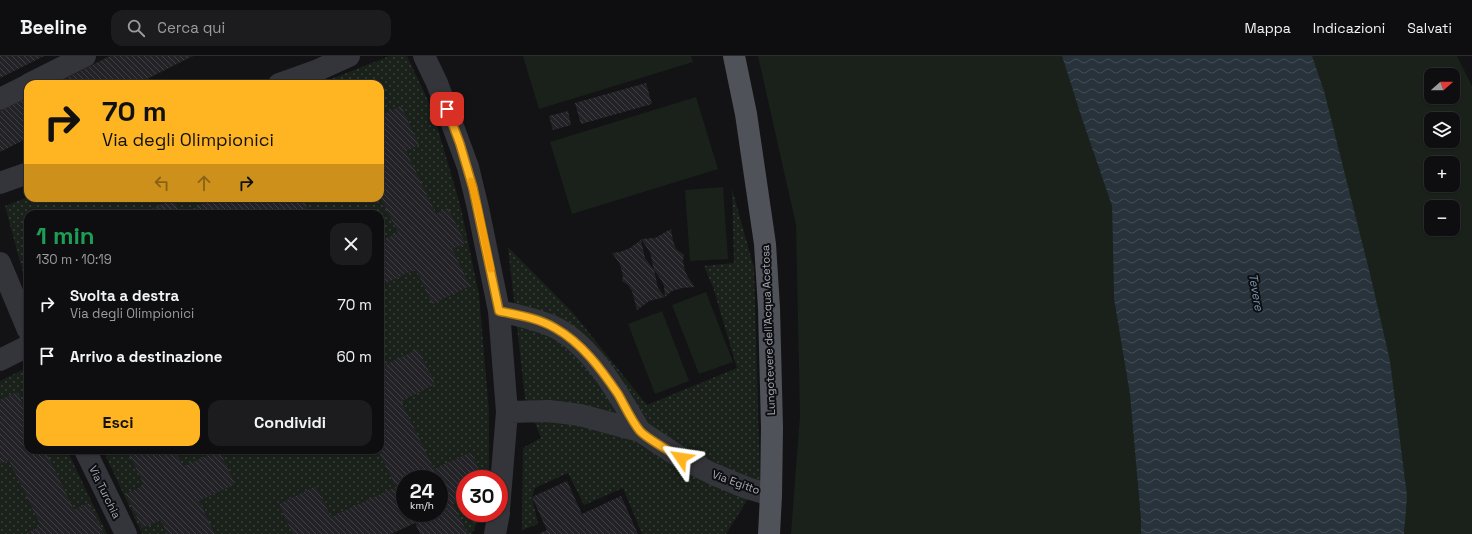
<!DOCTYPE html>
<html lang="it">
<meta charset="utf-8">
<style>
:root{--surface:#0e0e10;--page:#1c1c1e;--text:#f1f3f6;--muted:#9b9c9f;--line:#2e2e30;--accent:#ffb522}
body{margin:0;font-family:"Space Grotesk",sans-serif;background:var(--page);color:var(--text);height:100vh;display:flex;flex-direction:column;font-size:15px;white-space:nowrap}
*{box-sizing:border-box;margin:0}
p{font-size:13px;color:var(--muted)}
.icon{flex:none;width:22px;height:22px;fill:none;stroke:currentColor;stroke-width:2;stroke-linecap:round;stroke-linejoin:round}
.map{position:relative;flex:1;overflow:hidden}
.side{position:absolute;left:24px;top:154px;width:360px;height:244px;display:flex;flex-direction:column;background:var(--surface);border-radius:12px;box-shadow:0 1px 3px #0004,0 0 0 1px var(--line)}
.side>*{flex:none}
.hud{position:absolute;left:24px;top:24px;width:360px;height:122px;border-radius:12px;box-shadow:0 1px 3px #0004,0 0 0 1px var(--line);background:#ffb522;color:#111;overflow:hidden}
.needle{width:26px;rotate:69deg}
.buttons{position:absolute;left:1424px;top:12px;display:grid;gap:8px}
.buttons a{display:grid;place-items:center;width:36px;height:36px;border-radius:8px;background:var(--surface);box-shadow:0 1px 3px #0004,0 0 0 1px var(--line);font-size:20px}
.speed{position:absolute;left:396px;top:414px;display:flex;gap:8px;font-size:20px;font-weight:700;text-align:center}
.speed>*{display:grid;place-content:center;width:52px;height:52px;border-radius:50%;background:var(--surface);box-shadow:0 1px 3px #0004,0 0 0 1px var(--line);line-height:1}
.speed small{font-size:10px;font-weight:400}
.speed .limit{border:6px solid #d22;background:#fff;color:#111}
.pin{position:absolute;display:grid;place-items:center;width:34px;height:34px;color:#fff;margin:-17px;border-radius:8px;box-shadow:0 2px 6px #0006}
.me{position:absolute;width:44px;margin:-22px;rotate:302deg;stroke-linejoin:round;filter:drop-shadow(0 0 3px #0008)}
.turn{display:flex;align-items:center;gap:14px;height:84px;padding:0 12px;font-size:18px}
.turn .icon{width:52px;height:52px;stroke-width:2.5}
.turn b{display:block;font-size:28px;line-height:34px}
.lanes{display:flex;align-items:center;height:38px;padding:0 12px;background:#0003;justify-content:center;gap:20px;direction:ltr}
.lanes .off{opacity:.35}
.round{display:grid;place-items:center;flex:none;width:42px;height:42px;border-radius:12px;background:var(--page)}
.overview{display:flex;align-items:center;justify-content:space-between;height:68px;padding:0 12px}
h1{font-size:24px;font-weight:600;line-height:30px;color:#1e9e55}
.button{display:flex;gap:8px;margin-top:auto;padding:8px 12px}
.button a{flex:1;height:46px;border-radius:12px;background:var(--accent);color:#111;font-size:16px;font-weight:600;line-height:46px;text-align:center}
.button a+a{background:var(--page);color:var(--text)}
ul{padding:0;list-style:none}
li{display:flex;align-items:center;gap:12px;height:52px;padding:0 12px}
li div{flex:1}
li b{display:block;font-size:15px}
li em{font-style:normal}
header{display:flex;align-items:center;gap:24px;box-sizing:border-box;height:56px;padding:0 20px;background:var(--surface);border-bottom:1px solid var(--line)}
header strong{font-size:19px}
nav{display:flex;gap:22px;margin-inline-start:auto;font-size:14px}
.search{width:280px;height:36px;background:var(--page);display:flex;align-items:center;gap:10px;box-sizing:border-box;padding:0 14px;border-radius:12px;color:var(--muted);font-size:15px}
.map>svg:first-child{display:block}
</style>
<header>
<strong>Beeline</strong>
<div class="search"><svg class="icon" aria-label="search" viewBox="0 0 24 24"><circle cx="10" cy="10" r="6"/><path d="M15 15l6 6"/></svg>Cerca qui</div>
<nav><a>Mappa</a><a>Indicazioni</a><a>Salvati</a></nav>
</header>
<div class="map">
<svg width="1472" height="478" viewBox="0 0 1472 478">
<defs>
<pattern id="garden-dots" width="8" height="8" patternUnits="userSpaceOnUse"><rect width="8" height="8" fill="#19211a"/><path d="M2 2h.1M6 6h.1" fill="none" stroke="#373f39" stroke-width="1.8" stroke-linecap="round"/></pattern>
<pattern id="water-waves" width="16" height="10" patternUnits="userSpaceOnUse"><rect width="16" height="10" fill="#28323a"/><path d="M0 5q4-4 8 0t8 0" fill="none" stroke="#444d54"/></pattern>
<pattern id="building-back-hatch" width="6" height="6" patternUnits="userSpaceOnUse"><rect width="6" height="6" fill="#232327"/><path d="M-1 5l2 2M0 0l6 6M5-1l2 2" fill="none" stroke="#404044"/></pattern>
</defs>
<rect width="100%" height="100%" fill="#131315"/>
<!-- grass -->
<path fill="#19211a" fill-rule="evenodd" d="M523,0H691L693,6L539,53Z
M758,0H1062L1081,60L1112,150L1114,243L1130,339L1141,464V478H791L800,359L796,169Z
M1311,0H1457L1472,30V478H1404L1405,465ZM1431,19H1453V41H1431ZM1431,63H1453V85H1431ZM1431,107H1453V129H1431ZM1431,151H1453V173H1431Z
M696,41L718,113L572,158L550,86Z
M723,131L728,203L690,205L685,134Z
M706,236L733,306L699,318L672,249Z
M662,255L689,325L655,338L628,268Z"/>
<!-- garden -->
<path fill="url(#garden-dots)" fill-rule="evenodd" d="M390,0H407L432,53L461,152L479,239L489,356V423H465V457H481L472,478H422L416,466L390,478H142L103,394H380V158H28V235L5,150L28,141V142H380V28H318ZM405,423H439V457H405Z
M732,133L754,212L760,424L726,478H642L623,432L584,449L568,417L535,432L532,441L538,468L522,474L523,392L541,382L525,342L508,191L574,258L647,349L737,312L713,231L704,210L734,207Z
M28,311V394H67L107,478H0V325Z"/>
<!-- water -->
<path fill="url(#water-waves)" d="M1062,0H1312L1324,35L1371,222L1390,305L1407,440L1404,478H1141V464L1130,339L1114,243L1112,150L1081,60Z"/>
<!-- building -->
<path fill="url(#building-back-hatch)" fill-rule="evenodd" d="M0,0H44L0,22Z
M110,0H193L137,28H54Z
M646,27L652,48L581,68L575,47Z
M28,41V82L0,96V55Z
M380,47L385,58L401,50L419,89L406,95L436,158L448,152L465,187L452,193L470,230L432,248L416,213L380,230V185L398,177L380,140Z
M568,55L571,69L553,74L549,60Z
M215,142H307L303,144L310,158H182Z
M173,143L180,158H141Z
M671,173L673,185L676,193L684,199L683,205L685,215L689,223L695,231L682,232L672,235L665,241L664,230L662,225L654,214L658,232L665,241L649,245L637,254L632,235L628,229L622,225L623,220L620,208L612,197L620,196L630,192L641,184L645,202L654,214L650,196L641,183L655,182Z
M418,293L435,328L401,345L434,413L471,396L483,423H465V443L453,448L468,478H420L415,467L391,478H293L279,448L316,430L331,461L396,431L378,394H380V299L385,309ZM405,423H439V457H405Z
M17,336L24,351L28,349V394H45L74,454L89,447L104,478H25L41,470L9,404L0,408V344Z
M127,394H175L183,411L219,394L235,428L199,445L215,478H167L161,464L142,472L126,438L144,429Z
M567,425L582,458L621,440L638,478H539L547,474L532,441Z"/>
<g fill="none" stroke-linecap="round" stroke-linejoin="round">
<!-- minor -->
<path stroke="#34353b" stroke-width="22" d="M424,0L437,27L468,111L478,152L499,255L507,356L499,453
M29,28L85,0
M279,28L318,14L349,0
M0,43L28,29
M0,127L28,117
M0,207L28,274
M499,255C518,259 535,263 552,270C591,287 620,341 640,375
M0,304L28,290
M507,356L549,355L580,359L640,375L681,402L713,418L747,432L771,439
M85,394L126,478
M495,478L499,457"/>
<!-- major -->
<path stroke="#50525a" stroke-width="22" d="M734,0L746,58L765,188L769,252L772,372L771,439L769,478"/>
</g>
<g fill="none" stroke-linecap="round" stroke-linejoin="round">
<defs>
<path id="route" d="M447,53L460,88L473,132L499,255C518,259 538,262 555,272C582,287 601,313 618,338C625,350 631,364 640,375C646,382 671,396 681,402"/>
</defs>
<!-- route casing -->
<use href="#route" stroke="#a67616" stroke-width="10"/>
<!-- route -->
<use href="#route" stroke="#ffb522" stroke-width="7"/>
<!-- slow -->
<path stroke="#f59e0b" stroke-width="7" d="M471,125L478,152L491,213"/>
</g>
<g text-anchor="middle" stroke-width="4" stroke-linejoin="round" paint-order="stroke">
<!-- street labels -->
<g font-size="11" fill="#a4aab7" stroke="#0e0e10">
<text transform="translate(768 274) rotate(-92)" y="4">Lungotevere dell'Acqua Acetosa</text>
<text transform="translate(736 426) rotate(20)" y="4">Via Egitto</text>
<text transform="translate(105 436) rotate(64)" y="4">Via Turchia</text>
</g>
<!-- water labels -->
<g font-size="12" font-style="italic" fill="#7798b6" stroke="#0e0e10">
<text transform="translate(1256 236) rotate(80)" y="4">Tevere</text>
</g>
</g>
</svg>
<div class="buttons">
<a><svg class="needle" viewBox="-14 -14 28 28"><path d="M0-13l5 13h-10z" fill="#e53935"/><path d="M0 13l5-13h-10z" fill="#9b9c9f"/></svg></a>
<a><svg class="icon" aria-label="layers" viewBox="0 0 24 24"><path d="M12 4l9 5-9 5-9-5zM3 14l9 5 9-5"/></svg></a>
<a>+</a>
<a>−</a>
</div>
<div class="speed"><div>24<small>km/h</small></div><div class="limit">30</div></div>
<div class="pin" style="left:447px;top:53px;background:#d93025"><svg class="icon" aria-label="arrive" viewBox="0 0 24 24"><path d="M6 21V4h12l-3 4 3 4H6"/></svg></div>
<svg class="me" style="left:681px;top:402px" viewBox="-20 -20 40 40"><path d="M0-17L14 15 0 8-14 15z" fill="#ffb522" stroke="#fff" stroke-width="4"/></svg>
<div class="hud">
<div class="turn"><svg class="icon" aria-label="right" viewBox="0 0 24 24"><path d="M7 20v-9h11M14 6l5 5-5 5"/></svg><div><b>70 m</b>Via degli Olimpionici</div></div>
<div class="lanes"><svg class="icon off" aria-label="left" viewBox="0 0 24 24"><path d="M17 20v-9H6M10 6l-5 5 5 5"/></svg><svg class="icon off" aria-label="ahead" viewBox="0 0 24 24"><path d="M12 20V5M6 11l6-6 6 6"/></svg><svg class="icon" aria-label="right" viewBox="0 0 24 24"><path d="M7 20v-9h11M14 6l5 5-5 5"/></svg></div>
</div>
<section class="side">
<div class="overview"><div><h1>1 min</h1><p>130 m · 10:19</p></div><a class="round"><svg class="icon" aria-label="close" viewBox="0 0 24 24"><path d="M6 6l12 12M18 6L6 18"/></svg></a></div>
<ul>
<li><svg class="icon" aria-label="right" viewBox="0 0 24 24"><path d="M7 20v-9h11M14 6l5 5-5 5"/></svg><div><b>Svolta a destra</b><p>Via degli Olimpionici</p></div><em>70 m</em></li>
<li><svg class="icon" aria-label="arrive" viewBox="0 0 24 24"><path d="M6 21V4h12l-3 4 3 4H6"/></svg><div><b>Arrivo a destinazione</b></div><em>60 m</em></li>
</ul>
<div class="button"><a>Esci</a><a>Condividi</a></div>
</section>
</div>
